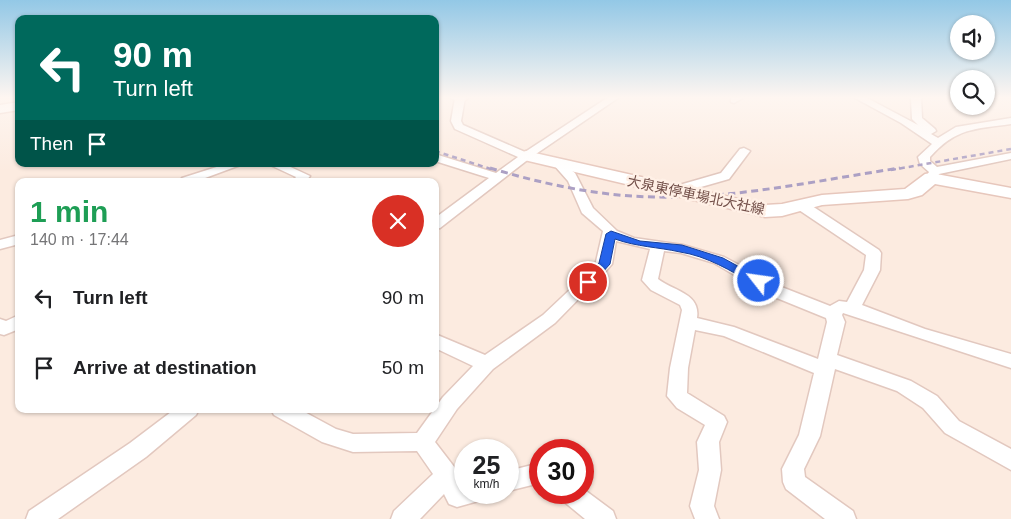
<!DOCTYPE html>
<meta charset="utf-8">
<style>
:root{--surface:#fff;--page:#f2f2f2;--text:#202124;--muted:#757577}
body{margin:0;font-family:Arial,"Noto Sans JP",sans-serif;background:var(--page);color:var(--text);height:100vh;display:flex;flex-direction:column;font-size:19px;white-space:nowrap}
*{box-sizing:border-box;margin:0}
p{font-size:16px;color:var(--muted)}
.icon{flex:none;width:28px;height:28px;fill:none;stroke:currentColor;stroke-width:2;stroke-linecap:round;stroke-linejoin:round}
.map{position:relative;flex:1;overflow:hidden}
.panel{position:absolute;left:15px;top:178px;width:424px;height:235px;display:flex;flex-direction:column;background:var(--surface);border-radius:10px;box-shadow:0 1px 4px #0004}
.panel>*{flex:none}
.hud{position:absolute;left:15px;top:15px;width:424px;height:152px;border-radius:10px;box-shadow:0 1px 4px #0004;background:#00695c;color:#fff;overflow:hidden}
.buttons{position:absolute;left:950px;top:15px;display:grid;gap:10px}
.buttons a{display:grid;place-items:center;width:45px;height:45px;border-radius:50%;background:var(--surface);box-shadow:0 1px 4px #0004;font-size:25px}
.speed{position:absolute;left:454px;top:439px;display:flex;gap:10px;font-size:25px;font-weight:700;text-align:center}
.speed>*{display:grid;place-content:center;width:65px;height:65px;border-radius:50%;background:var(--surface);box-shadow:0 1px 4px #0004;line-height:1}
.speed small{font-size:12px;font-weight:400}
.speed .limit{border:8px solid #d22;background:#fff;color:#111}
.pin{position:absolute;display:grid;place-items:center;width:42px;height:42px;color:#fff;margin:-21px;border:2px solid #fff;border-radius:50%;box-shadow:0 1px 5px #0007}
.me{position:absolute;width:55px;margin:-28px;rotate:300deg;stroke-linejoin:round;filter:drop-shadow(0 0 4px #0008)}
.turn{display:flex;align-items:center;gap:18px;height:105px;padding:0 15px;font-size:22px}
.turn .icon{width:65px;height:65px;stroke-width:2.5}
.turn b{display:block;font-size:35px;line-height:42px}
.then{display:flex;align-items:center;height:48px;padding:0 15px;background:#0003;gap:10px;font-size:19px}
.round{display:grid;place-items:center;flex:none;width:52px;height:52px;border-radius:26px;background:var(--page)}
.head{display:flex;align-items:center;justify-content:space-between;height:85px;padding:0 15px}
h1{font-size:30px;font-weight:800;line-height:38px;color:#1e9e55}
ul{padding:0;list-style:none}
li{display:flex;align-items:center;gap:15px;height:70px;padding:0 15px}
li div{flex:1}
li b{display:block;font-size:19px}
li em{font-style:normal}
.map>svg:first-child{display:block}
</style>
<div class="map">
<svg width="1011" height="519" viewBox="0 0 1011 519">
<rect width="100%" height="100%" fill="#fcebe0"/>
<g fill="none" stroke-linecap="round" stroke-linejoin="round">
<defs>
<path id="street" d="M455,98H465L461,121L463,125L525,152L607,98H618L530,158L440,228L435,229V218L489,178L435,161V154L496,173L518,157L455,129L451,121Z
M731,98H743L734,103L731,102Z
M855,98H867L918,125L912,119L911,98H921L922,118L935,129L936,131L931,134L938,138L956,127L1011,118V124C974,129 956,128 930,157V161L937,167L1011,153V159L939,174L935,181H927L925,178L929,172L920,164L918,157L932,144L901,123Z
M744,148L750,151L729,179L673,195L667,191L669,188L721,173L740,149Z
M559,161L575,173L593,208L617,231L634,238L683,245L724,257L779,286L830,306L839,301L847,302L864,270L866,255L796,208L794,205L796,202H806L879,250L881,253L880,270L862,305L925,329L1011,354V368L843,313L842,315L845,322L837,355L911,381L937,396L959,421L1011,449V470L945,433L923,408L897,391L835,369L820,436L804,469L805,477L853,511L856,519H825L786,489L783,482L782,469L799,435L814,373L724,336L695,330L688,368L687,393L724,416L727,422L719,442L721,470L714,506L719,519H695L690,506L699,470L697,442L705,425L677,408L667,396L670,368L682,310L680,305L651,290L642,280L650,249L616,241L612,264L605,272L555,323L493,369L457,409L435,442L455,468L463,484L465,483V492H485L482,500L457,507L449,504L444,494L420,519H391L394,511L433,474L417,451L353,452L322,442L274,415L271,409H299L336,429L353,434L417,433L443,397L473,366L435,348V334L485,355L543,315L595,266L603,231L582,213L568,181L553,164ZM664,251L681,253L714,263L767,294L826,318L827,322L818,359L734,327L697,318C701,293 673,291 658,279Z
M226,164H243L197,181H180L182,178Z
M268,164H284L310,176L306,181H293L296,177Z
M19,235V244L0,249V240Z
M19,315V329L4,335L0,334V319L6,321Z
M175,409H199L196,415L146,457L58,519H26L29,511L130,443Z
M540,463V483L508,491V471Z
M582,488L613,511L616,519H585L562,500L559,492H582Z"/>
<path id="secondary" d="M451,98H466L467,99L460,103Z
M19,102V110L0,113V105Z
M526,151L765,205L782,204L822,195L905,189L925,174L931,173L1011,188V198L935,184L922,195L908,199L822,205L782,216L765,217L520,159L518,156L520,153Z"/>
</defs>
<!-- street casing -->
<use href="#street" stroke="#e2c8bf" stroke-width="3"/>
<!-- secondary casing -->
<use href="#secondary" stroke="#e7c7bc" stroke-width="3"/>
<!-- street -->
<use href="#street" fill="#fff" fill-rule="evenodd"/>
<!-- secondary -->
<use href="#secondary" fill="#fff" fill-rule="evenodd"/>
<!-- rail-far1 -->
<path stroke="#aca0c4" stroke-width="2.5" stroke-dasharray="5 4" stroke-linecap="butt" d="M435,151L494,170
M891,170L1011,149"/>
<!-- rail -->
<path stroke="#aca0c4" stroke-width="3" stroke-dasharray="7 4.5" stroke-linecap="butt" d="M490,168C543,184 598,196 654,197C736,199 819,180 900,168"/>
</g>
<!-- sky -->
<linearGradient id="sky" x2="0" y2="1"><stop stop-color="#93c8e6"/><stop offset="0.57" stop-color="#fef6f1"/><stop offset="1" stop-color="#fef6f1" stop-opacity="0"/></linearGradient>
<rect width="1011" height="171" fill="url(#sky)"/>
<!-- route -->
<path fill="#2563eb" stroke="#184099" d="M611,231L640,241L682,245L723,258L765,281L759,285L754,284C731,271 707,256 680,252C658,247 637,247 615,239L610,264L592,284H583L582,282L583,279L599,263L606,234Z"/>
<g text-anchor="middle" stroke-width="5" stroke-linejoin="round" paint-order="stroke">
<!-- street labels -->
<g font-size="14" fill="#724e48" stroke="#fff0e6">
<text transform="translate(696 195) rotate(12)" y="5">大泉東停車場北大社線</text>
</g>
</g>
</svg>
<div class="buttons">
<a><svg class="icon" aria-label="sound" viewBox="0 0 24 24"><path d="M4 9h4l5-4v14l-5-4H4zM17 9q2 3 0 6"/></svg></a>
<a><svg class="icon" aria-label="search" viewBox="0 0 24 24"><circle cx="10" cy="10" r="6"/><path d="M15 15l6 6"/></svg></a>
</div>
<div class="speed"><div>25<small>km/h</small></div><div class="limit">30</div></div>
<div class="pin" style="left:588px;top:282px;background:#d93025"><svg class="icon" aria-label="arrive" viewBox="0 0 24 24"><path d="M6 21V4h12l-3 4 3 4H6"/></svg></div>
<svg class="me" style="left:759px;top:281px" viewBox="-20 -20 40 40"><circle r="17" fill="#2563eb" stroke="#fff" stroke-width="3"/><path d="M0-11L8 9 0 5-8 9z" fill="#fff"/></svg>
<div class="hud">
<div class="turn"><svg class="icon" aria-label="left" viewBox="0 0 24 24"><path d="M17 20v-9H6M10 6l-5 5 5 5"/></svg><div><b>90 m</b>Turn left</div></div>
<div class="then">Then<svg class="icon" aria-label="arrive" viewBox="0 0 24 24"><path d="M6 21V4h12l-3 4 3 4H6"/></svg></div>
</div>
<section class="panel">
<div class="head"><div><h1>1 min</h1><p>140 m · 17:44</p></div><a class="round" style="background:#d93025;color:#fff"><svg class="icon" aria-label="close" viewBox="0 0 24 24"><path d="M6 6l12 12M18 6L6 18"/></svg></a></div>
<ul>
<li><svg class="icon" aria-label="left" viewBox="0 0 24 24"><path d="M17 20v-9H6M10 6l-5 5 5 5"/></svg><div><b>Turn left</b></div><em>90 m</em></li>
<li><svg class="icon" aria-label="arrive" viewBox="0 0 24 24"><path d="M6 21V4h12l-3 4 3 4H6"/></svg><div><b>Arrive at destination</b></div><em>50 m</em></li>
</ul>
</section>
</div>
